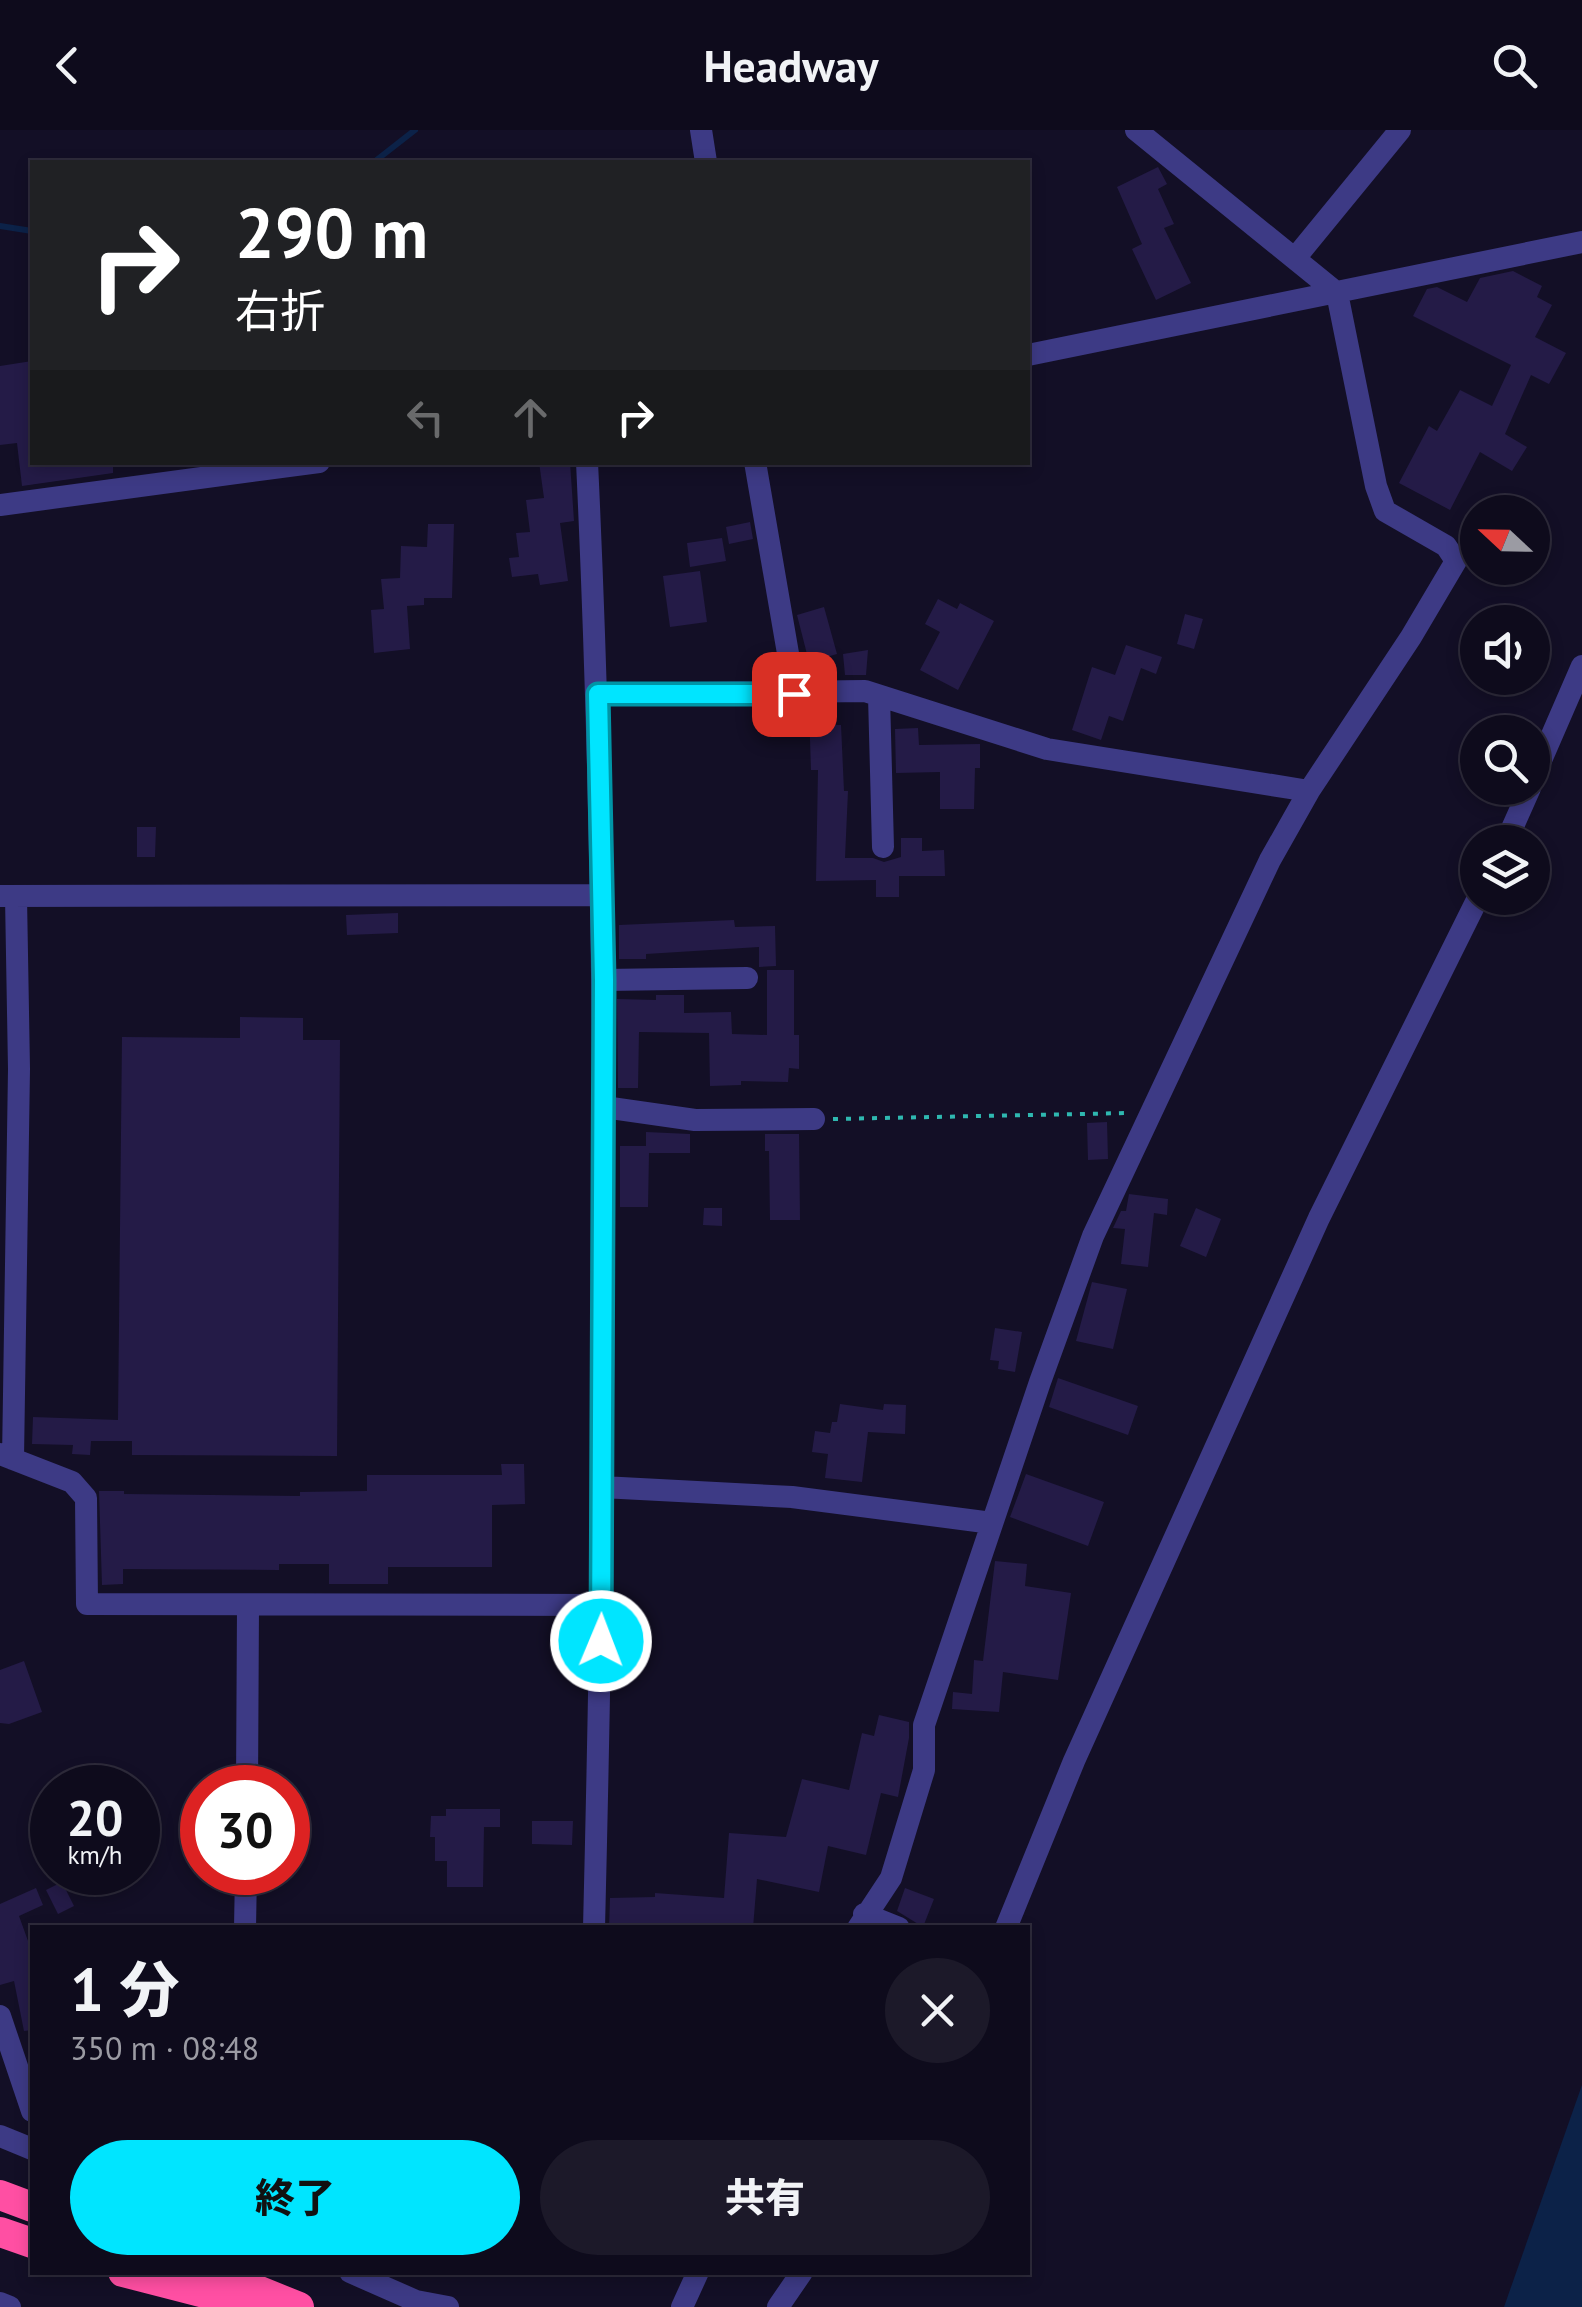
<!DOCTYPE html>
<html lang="ja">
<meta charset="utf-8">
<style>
:root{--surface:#0e0b1c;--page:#1c1929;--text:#f1f3f6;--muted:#9b9ba3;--line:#2e2b3b;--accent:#00e5ff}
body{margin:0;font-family:"PT Sans","Noto Sans JP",sans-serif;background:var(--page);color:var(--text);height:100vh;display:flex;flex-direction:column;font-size:38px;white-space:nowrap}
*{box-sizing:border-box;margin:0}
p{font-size:32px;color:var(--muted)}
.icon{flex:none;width:55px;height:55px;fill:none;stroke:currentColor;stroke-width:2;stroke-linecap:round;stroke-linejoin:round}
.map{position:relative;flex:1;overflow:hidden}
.drawer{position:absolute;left:30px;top:1795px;width:1000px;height:350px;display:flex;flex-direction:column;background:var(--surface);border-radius:0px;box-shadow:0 5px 15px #0003,0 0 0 2px var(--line)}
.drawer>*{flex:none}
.hud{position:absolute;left:30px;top:30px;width:1000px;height:305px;border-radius:0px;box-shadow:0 5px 15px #0003,0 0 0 2px var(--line);background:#202124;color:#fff;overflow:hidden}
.needle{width:65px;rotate:292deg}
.tools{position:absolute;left:1460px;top:365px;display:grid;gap:20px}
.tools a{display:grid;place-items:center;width:90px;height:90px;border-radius:50%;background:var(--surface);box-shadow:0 5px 15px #0003,0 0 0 2px var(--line);font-size:50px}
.speed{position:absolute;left:30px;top:1635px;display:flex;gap:20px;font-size:50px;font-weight:700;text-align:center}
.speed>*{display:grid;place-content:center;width:130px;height:130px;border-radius:50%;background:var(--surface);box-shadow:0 5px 15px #0003,0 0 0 2px var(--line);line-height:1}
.speed small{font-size:25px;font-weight:400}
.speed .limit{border:15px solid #d22;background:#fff;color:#111}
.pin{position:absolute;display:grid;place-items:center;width:85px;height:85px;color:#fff;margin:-42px;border-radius:20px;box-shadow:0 5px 15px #0006}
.me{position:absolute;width:110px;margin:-55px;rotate:1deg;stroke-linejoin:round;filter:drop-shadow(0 0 8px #0008)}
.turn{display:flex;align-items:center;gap:35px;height:210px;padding:0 40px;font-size:45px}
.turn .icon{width:130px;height:130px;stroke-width:2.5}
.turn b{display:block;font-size:70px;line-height:85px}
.lanes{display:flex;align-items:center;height:95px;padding:0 40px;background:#0003;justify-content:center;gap:50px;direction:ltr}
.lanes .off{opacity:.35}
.round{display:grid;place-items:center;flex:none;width:105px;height:105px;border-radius:52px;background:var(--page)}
.headline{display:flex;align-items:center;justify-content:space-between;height:170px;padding:0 40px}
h1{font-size:60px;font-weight:800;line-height:75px}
.cta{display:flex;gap:20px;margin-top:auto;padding:20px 40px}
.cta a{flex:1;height:115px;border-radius:60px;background:var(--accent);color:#111;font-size:40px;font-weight:800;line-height:115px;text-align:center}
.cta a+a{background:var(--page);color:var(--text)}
header{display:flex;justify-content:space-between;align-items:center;height:130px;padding:0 40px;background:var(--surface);font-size:45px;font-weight:800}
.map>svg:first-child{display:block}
</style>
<header><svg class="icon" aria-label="back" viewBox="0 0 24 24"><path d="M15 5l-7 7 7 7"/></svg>Headway<svg class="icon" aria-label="search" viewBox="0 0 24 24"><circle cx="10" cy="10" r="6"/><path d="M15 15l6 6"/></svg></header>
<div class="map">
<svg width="1582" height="2177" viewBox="0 0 1582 2177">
<rect width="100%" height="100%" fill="#130f26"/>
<!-- water -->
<path fill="#0c2248" d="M1582,1955V2177H1504Z"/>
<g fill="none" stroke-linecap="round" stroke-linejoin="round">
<!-- stream -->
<path stroke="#0c2248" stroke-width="6" d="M374,32L415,0
M0,96L32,101"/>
</g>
<!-- building -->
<path fill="#241b47" d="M1158,37L1167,54L1158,59L1174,94L1164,98L1191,153L1156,170L1132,119L1142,114L1117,57Z
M1513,141L1542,156L1537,167L1552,175L1535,207L1566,223L1549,254L1531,245L1505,304L1527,317L1512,341L1480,322L1450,380L1399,353L1429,296L1437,301L1460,260L1492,276L1511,235L1413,186L1427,159L1437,157L1467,172L1480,148Z
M32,231V332H113V343L22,356L17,313L0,315V236Z
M539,332H570L574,391L560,393L568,451L540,455L538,444L512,447L509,428L519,427L516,403L530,402L526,370L544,368Z
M750,392L753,409L729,414L726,397Z
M428,394H454L452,468H424V475L407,476L410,519L374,523L371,480L384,479L381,449L400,448L401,416L427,417Z
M722,408L726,431L690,437L687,413Z
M700,441L707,492L670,497L663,446Z
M938,469L957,479L960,473L994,491L958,560L920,540L940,502L925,494Z
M824,477L837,524L809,532L797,485Z
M1185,484L1203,489L1194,519L1177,514Z
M1126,515L1162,527L1156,544L1141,538L1123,591L1109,586L1101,610L1072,600L1092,537L1115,545Z
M868,520L866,545H845L843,524Z
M834,576L835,595H841L844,661H848L845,728H873L884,732L901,727V708H922V721L944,720L945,746H899V767H876V750L816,751L818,640H811L809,577Z
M918,598L919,615L980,614V638H975L974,679H940V642L896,643L895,599Z
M137,697H156L155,727H137Z
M398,783V803L347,805L346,785Z
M734,790L735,797L775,796L776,836L759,837V817L646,824V829H619V795Z
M767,840H794V905H799V939L789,938L788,952L741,951V955L710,956L709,903L639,902L638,958H618L617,869L656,870V865H684V883L731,882L732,904L767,905Z
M240,887L303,888V910H340L337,1326L132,1325V1311H91L90,1325L72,1324L73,1315L32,1314L33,1287L118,1290L122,907L240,908Z
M1107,992L1108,1029L1088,1030L1087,993Z
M646,1002L690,1004V1023H649L648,1077H620V1016H646Z
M765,1004H799L800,1090H770L769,1021H765Z
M1129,1064L1168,1069L1167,1085L1154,1083L1148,1137L1121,1134L1125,1099L1113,1098L1121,1081H1126Z
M704,1078H722V1096L703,1095Z
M1196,1078L1221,1089L1206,1127L1180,1116Z
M1092,1152L1127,1159L1113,1219L1076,1211Z
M995,1198L1022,1202L1015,1242L998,1239L999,1231L990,1230Z
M1058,1248L1138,1276L1128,1305L1049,1277Z
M840,1274L883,1280L884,1274L906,1275L905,1304L868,1302L862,1352L825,1348L828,1324L812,1322L815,1301L830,1303L832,1292H837Z
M501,1334H524L525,1374L492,1375V1437H388V1454H329V1434H279V1440L123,1439V1454L102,1455L99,1361H124V1364L300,1366V1362L367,1361V1345H502Z
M1026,1344L1104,1372L1088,1416L1010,1387Z
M995,1431L1027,1434L1025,1456L1071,1463L1058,1550L1003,1542L999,1582L952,1579L953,1562L972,1564L974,1530L983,1531Z
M24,1531L42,1582L9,1594L0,1593V1540Z
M879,1585L909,1592V1608L898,1667L881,1663L866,1725L828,1716L819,1762L757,1749L753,1798H609L610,1768L655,1767V1763L724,1768L729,1703L786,1707L802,1649L849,1660L862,1603L874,1606Z
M446,1679H500V1697H484L483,1757H447V1731H435V1707H430L431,1686H446Z
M532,1691H573L572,1715L532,1714Z
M62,1752L74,1776L58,1784L46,1760Z
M36,1758L43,1775L19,1786L32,1822V1900L24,1901L14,1851L0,1855V1774Z
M905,1758L934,1769L923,1797L897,1781Z"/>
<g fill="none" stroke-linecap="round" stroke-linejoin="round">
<!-- path -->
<path stroke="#2fb8b0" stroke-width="4" stroke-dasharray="5 8" stroke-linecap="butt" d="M833,989L1129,983"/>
<!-- minor -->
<path stroke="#3d3a85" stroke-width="22" d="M701,0L706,32
M1296,127L1400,0
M1028,225L1582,112
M587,332C610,821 606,1309 594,1798
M755,332L795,564
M0,375L319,332
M598,564L865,561L1047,619L1309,661
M879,566L883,717
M1532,651L1582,536
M1506,712L1530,658
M0,766L602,765
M604,850L747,848
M604,977L695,990L814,989
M0,1324L72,1352L86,1368L87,1474L602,1475
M13,1329L19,939L16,767
M602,1357L792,1367L992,1393
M247,1658L248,1476
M864,1784L899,1798
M245,1798L246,1742
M858,1798L891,1748L924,1640V1595L1040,1252L1093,1106L1270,730L1309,661L1411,507L1456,431L1446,416L1385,381L1376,356L1337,163L1136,0
M1006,1798L1074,1631L1319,1088L1478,768
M0,1886L32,1981
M0,2006L32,2019
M350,2142L416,2171L448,2177
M0,2173L10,2177
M682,2177L698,2142
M778,2177L802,2142"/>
<!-- highway -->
<path stroke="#ff4fa3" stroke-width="30" d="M0,2065L32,2077
M0,2102L32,2113
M123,2142L259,2177
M213,2142L299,2177"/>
</g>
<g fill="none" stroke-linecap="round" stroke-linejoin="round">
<defs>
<path id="route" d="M601,1511L604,850L598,564H794"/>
</defs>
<!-- route casing -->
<use href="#route" stroke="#0095a6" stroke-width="25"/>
<!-- route -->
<use href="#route" stroke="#00e5ff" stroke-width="18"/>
</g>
</svg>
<div class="tools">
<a><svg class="needle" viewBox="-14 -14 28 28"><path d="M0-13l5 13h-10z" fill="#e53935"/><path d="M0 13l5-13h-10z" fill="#9b9ba3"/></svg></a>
<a><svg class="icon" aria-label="sound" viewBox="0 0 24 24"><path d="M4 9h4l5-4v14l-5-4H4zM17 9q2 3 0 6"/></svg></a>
<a><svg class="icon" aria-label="search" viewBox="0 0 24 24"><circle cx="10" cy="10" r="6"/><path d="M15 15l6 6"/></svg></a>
<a><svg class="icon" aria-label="layers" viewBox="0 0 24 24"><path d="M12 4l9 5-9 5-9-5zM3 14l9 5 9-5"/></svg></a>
</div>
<div class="speed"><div>20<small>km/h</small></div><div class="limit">30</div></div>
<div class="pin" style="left:794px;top:564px;background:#d93025"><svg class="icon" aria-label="arrive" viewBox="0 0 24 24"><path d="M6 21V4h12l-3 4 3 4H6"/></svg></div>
<svg class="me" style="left:601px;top:1511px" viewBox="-20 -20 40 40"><circle r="17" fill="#00e5ff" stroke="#fff" stroke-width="3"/><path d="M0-11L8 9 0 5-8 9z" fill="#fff"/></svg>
<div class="hud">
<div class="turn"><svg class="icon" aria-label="right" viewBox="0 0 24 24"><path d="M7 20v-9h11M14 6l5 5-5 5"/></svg><div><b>290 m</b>右折</div></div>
<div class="lanes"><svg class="icon off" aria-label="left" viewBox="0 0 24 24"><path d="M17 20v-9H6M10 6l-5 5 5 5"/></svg><svg class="icon off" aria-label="ahead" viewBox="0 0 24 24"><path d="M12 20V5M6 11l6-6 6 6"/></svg><svg class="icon" aria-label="right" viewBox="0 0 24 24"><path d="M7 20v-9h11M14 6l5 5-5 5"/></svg></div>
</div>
<section class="drawer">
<div class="headline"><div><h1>1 分</h1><p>350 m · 08:48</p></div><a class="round"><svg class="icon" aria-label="close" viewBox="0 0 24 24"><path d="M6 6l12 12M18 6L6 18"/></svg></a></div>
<div class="cta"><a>終了</a><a>共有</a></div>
</section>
</div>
